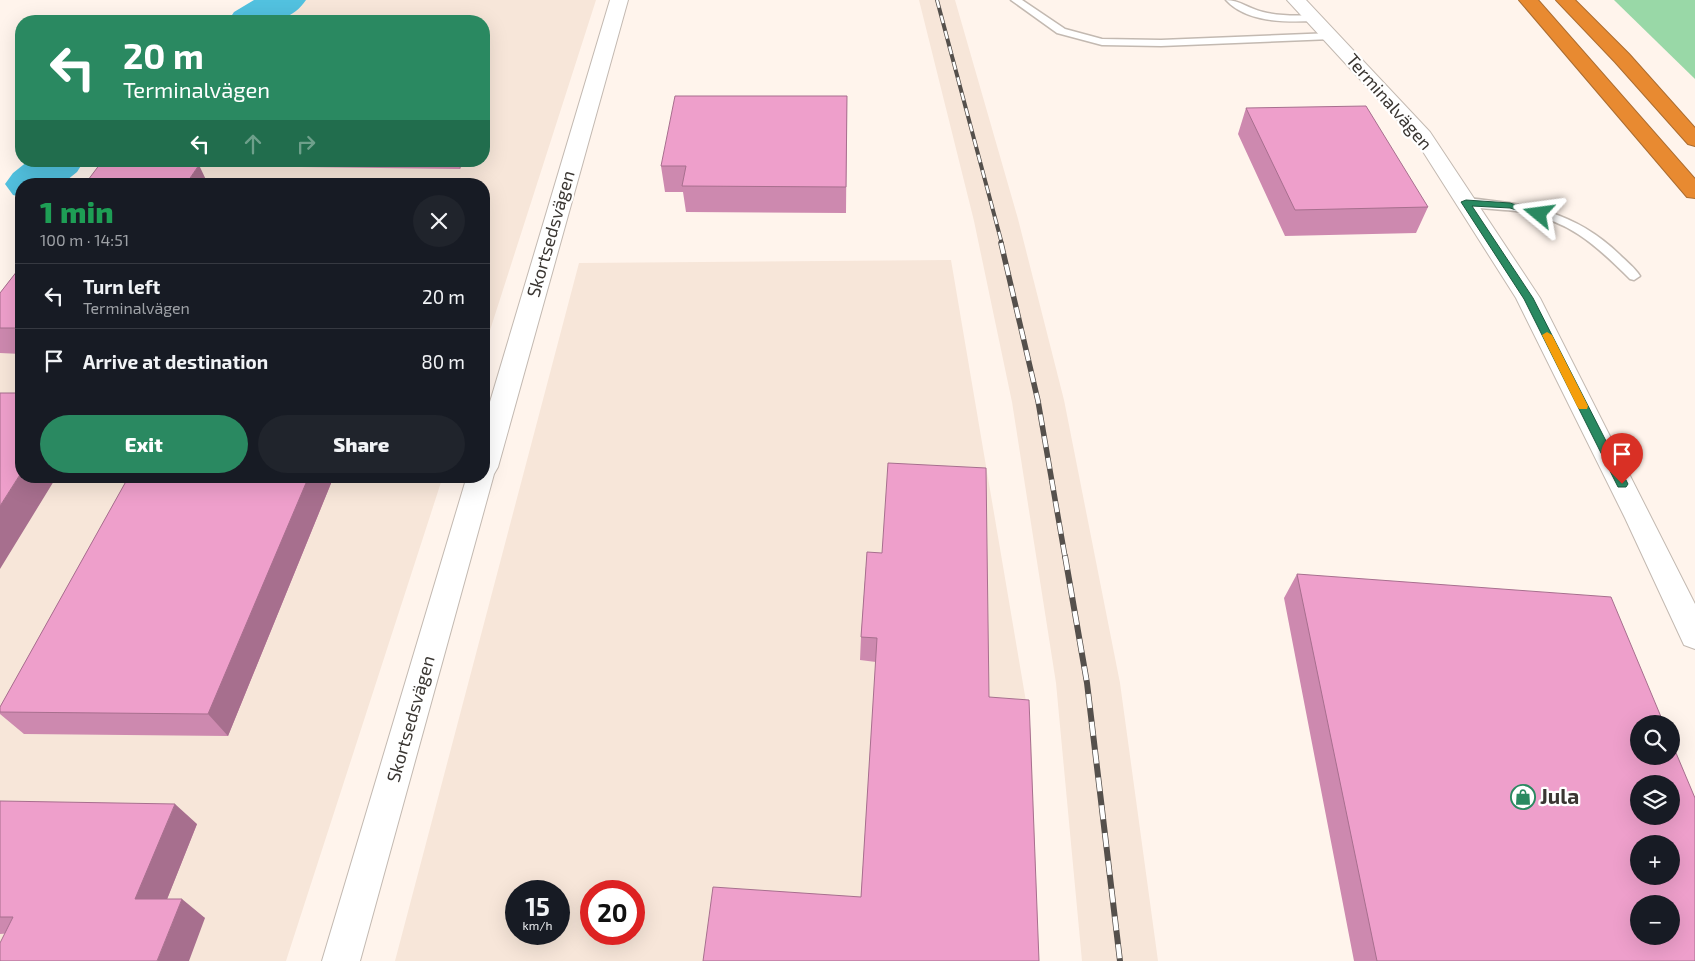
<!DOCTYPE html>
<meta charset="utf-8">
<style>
:root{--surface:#171b24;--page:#20242c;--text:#f1f3f6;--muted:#9ea1a6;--line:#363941;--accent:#2a8961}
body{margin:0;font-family:"Exo 2",sans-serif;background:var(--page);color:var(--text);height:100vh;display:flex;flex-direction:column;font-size:19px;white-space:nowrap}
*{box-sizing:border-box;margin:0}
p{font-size:16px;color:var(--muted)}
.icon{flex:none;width:28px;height:28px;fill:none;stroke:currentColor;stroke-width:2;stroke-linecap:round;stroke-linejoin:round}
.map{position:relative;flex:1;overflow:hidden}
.drawer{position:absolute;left:15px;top:178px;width:475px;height:305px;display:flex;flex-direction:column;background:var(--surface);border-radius:20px;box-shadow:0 5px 20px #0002}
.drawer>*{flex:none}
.top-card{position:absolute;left:15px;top:15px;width:475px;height:152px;border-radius:20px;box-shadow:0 5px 20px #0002;background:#2a8961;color:#fff;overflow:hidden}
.buttons{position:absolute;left:1630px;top:715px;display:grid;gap:10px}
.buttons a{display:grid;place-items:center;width:50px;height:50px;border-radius:50%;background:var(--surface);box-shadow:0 5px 20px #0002;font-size:25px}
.speed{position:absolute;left:505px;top:880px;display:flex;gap:10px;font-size:25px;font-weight:700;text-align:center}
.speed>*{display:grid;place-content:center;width:65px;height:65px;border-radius:50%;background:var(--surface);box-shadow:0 5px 20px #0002;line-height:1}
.speed small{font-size:12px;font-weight:400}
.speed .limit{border:8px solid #d22;background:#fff;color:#111}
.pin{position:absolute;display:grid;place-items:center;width:42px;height:42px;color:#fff;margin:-51px -21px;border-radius:50% 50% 50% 0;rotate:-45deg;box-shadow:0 0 5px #0007}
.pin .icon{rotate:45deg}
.me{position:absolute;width:55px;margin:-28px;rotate:286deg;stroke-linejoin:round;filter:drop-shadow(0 0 4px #0008)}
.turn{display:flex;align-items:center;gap:18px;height:105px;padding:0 25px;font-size:22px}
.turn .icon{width:65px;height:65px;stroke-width:2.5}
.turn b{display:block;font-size:35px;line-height:42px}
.lanes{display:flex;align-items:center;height:48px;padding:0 25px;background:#0003;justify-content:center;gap:25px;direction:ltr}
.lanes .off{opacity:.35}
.round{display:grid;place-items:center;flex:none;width:52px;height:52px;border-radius:26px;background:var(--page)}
.head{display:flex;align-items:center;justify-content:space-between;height:85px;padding:0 25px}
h1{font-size:30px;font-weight:800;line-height:38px;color:#1e9e55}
.cta{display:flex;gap:10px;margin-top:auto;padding:10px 25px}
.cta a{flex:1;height:58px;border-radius:30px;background:var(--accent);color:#fff;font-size:20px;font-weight:800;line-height:58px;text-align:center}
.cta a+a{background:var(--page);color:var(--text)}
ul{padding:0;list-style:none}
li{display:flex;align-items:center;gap:15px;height:65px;padding:0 25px;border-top:1px solid var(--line)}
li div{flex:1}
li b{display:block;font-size:19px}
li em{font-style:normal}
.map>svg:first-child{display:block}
</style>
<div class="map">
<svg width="1695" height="961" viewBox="0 0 1695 961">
<rect width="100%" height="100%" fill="#fff4ec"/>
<!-- built -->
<path fill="#f7e6d9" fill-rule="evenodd" d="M304,0H596L484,349V184H100L120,161H484V21H265Z
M919,0H955L1018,219L1064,400L1120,683L1158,961H1082L1056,683L1012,402L974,221Z
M951,260L1031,731L1039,961H395L579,263ZM516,891H559V934H516ZM591,891H634V934H591Z
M21,274V476H443L286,961H0V299Z"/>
<!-- green -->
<path fill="#99d8a7" d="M1614,0H1695V79Z"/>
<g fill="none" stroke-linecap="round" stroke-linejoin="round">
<!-- river -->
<path fill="#52c1df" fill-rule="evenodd" d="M254,0H306C287,28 257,21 228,21L234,12Z
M28,161H84L77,172L62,184H21V197L13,195L5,184L13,173Z"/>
<defs>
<path id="lane" d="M1011,0H1022L1065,29L1102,39L1161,40L1332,33L1337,36L1332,39L1161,46L1102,45L1057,33Z
M1226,0C1240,0 1249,9 1263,12C1279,16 1297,16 1314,15L1319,18L1314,21C1286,22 1247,23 1226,0Z
M1466,198C1526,204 1573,210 1619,254C1626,261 1635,268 1640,276L1634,280L1630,279C1594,243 1567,219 1516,211C1498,209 1479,209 1462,205V199Z"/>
<path id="street" d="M610,0H628L498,467L494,474L360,961H322L467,476H484V422Z
M1287,0H1306L1430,132L1540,298L1695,604V649L1684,645L1625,518L1516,298L1415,139Z"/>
<path id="highway" d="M1519,0H1538L1695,179V198L1687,197Z
M1556,0H1575L1629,54L1695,128V146L1688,144L1615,62Z"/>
</defs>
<!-- lane casing -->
<use href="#lane" stroke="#c3b9b1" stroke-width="3"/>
<!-- street casing -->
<use href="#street" stroke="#c3b9b1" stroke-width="2"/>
<!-- highway casing -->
<use href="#highway" stroke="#ab6d31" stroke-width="2"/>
<!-- lane -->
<use href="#lane" fill="#fff" fill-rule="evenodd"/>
<!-- street -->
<use href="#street" fill="#fff" fill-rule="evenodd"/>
<!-- highway -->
<use href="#highway" fill="#e88a31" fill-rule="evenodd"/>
<defs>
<path id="rail-far2" d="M937,0L1002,244"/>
<path id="rail-far1" d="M1001,243L1038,401L1065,557"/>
<path id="rail" d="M1065,556L1087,683L1120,961"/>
</defs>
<!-- rail-far2 casing -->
<use href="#rail-far2" stroke="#55504c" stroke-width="4"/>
<!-- rail-far1 casing -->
<use href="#rail-far1" stroke="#55504c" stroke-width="5.5"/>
<!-- rail casing -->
<use href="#rail" stroke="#55504c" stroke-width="6"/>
<!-- rail-far2 -->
<use href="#rail-far2" stroke="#fff" stroke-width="2.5" stroke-dasharray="8" stroke-linecap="butt"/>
<!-- rail-far1 -->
<use href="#rail-far1" stroke="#fff" stroke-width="4" stroke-dasharray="11" stroke-linecap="butt"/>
<!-- rail -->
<use href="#rail" stroke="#fff" stroke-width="4.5" stroke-dasharray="14" stroke-linecap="butt"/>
</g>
<!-- wall -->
<path fill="#cd89af" d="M847,96L846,213L686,212L683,192H665L661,166Z
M1246,108L1428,207L1416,233L1285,236L1238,134Z
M298,161H463L460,169L301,167Z
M21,266V354L0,353V293Z
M129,476H334L228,736L24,734L0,714V707Z
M867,552L989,697L861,897L876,662L860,660L861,637Z
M1297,574L1695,961H1354L1284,598Z
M0,801L197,824L167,899L205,918L0,934Z"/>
<!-- shaded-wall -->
<path fill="#a76f8e" d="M458,161H463L460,169Z
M199,165L208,184H186Z
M21,473V476H57L0,569V506Z
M309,476H334L228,736L208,714Z
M175,804L197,824L160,917L135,899Z
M182,899L205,918L189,961H157Z"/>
<!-- building -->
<path fill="#ee9fcb" stroke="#a76f8e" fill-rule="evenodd" d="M675,96H847L846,187L682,186L686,166H661Z
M1366,106L1428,207L1295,210L1246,108Z
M100,164L199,165L186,184H85Z
M21,266V328H0V293Z
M0,393H21V473L0,506Z
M888,463L986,468L989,697L1029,700L1039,961H703L713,887L861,897L877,638L861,637L867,552L882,553Z
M129,476H309L208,714L0,712V707Z
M1297,574L1611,597L1664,724H1639V756H1671V741L1695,798V961H1377ZM1639,784H1671V816H1639ZM1639,844H1671V876H1639ZM1639,904H1671V936H1639Z
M0,801L175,804L135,899H182L157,961H0V943L13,917H0Z"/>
<!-- route -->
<path fill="#2a8961" stroke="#1b593f" d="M1466,200L1510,203L1544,214L1539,217L1510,208L1472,206L1533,298L1628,484L1626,487H1618L1524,299L1461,202Z"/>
<!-- slow -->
<path fill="#f59e0b" d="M1547,332L1552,335L1588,406L1587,409H1579L1577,406L1542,335Z"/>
<!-- icons -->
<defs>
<symbol id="shop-ring" viewBox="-11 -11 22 22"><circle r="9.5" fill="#fff" stroke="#2a8961" stroke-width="1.5"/><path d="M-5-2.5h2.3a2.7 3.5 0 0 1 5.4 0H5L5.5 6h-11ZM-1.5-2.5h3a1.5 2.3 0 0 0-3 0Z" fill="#2a8961"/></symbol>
</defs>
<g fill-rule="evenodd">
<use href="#shop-ring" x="1509" y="783" width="28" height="28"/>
</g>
<g text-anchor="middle" stroke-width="4.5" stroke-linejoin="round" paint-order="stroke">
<!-- street labels -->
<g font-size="18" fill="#3a3632" stroke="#fff">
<text transform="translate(1389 102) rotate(49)" y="6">Terminalvägen</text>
<text transform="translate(551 234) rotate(-74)" y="6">Skortsedsvägen</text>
<text transform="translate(411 719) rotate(-74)" y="6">Skortsedsvägen</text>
</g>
<!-- near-poi labels -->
<g font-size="21" font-weight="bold" fill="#3a3632" stroke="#fff" text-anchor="start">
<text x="1540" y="804">Jula</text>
</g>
</g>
</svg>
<div class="buttons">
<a><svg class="icon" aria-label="search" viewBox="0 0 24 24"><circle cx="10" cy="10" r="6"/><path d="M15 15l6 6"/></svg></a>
<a><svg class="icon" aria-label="layers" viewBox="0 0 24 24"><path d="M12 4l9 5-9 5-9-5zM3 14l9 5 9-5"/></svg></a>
<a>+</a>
<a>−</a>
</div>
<div class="speed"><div>15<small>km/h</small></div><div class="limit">20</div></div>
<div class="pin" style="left:1622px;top:484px;background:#d93025"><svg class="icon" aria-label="arrive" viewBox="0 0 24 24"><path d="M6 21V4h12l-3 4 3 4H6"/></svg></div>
<svg class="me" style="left:1539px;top:214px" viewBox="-20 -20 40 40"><path d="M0-17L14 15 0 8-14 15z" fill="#2a8961" stroke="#fff" stroke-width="4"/></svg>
<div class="top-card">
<div class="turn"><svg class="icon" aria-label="left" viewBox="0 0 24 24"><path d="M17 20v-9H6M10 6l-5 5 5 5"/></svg><div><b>20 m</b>Terminalvägen</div></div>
<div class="lanes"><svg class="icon" aria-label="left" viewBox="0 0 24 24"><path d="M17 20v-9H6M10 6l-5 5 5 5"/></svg><svg class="icon off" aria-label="ahead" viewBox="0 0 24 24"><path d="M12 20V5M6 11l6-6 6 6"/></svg><svg class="icon off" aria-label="right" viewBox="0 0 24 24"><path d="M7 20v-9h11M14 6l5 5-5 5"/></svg></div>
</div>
<section class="drawer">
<div class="head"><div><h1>1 min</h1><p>100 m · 14:51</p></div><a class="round"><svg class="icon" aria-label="close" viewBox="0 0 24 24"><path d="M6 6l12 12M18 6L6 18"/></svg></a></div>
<ul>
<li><svg class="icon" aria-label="left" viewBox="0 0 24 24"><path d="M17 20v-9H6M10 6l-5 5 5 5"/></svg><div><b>Turn left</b><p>Terminalvägen</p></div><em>20 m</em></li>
<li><svg class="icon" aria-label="arrive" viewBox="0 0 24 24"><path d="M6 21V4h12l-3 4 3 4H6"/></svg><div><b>Arrive at destination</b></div><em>80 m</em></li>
</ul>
<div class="cta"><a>Exit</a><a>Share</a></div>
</section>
</div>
